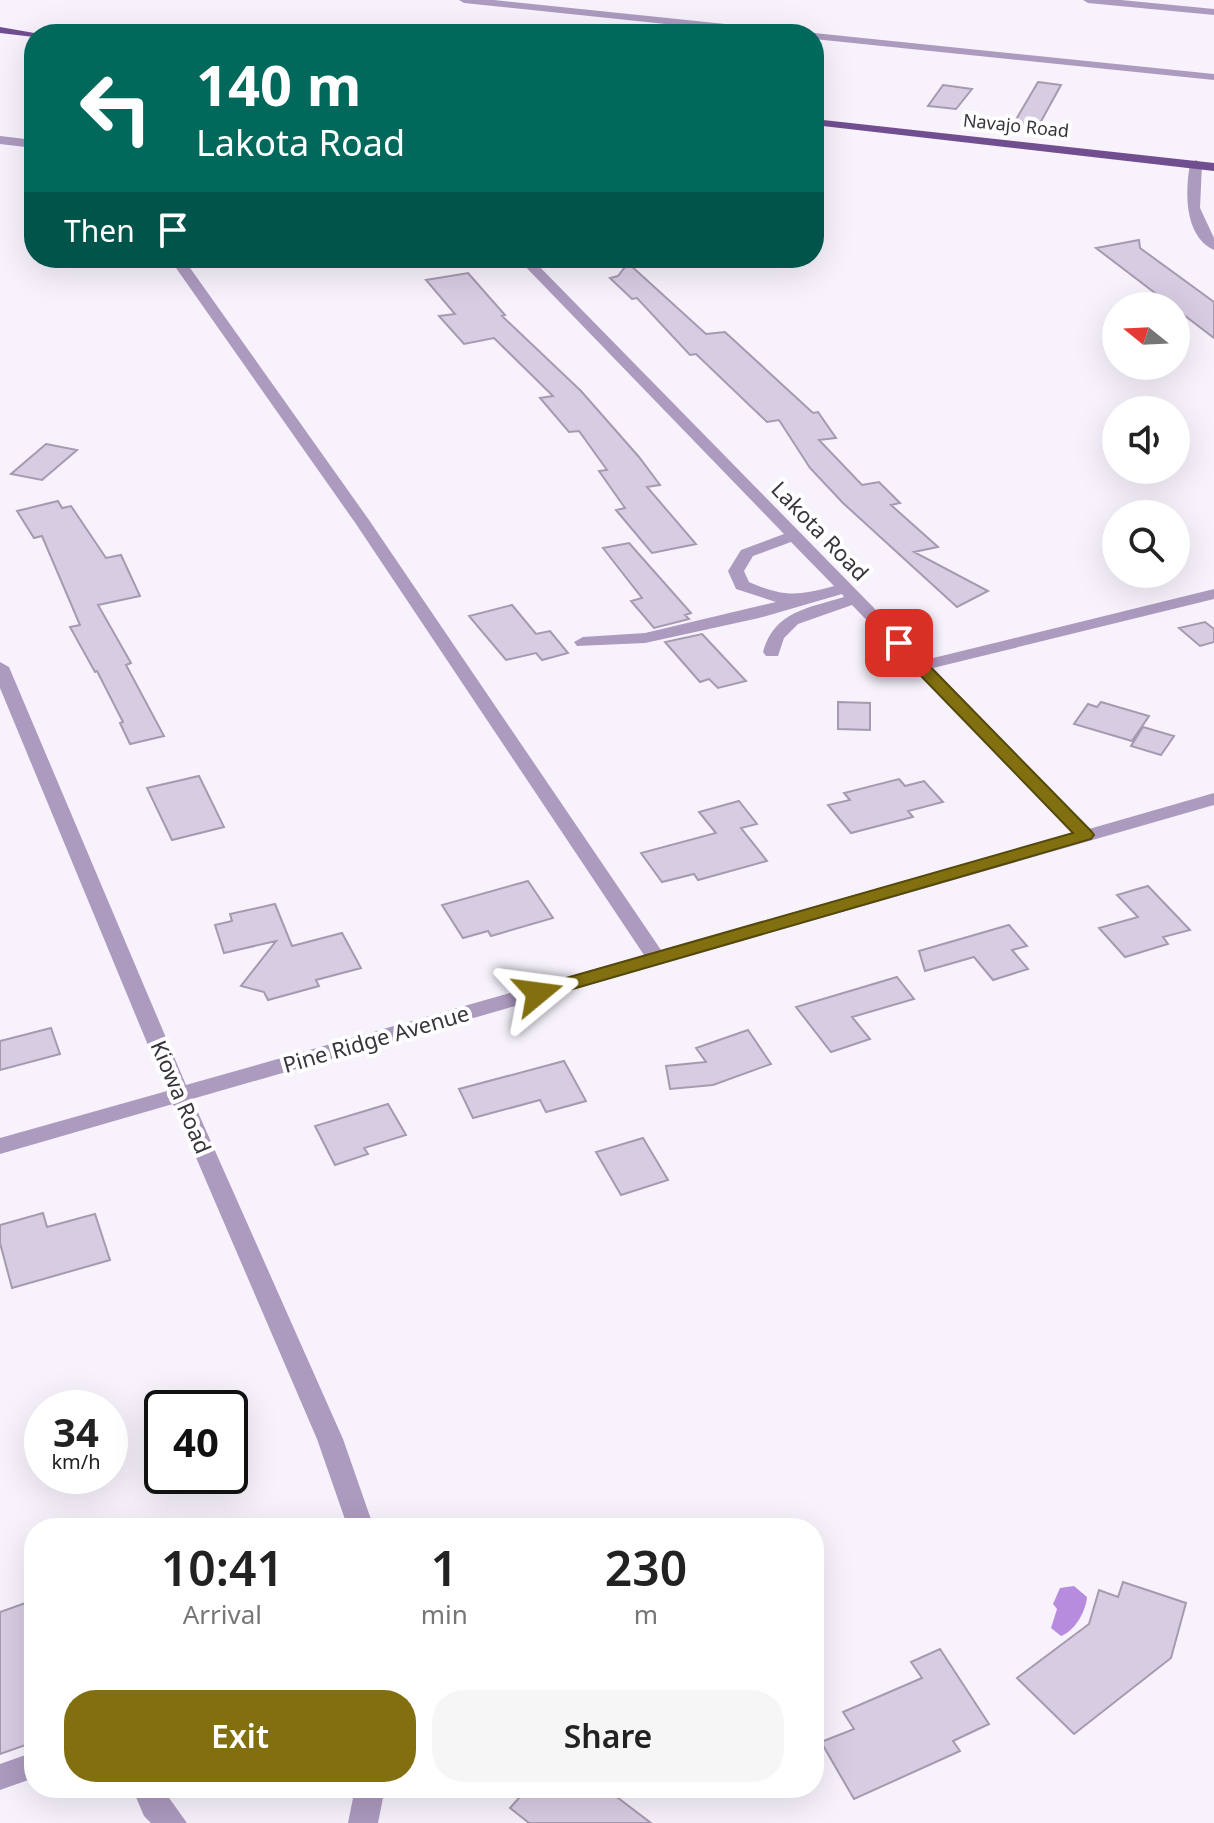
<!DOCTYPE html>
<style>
:root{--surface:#fff;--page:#f6f6f6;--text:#222;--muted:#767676;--accent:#827010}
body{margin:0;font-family:"Noto Sans",sans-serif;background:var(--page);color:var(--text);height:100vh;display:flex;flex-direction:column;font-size:30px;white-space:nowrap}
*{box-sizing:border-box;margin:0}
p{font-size:26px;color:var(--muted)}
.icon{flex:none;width:44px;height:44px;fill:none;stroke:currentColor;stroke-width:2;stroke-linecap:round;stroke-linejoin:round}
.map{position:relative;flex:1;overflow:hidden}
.side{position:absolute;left:24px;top:1518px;width:800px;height:280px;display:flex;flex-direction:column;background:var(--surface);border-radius:32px;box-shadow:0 8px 32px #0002}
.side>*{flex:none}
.banner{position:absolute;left:24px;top:24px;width:800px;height:244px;border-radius:32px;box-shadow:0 8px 32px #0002;background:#00695c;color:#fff;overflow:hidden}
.needle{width:52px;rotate:288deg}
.tools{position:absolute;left:1102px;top:292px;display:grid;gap:16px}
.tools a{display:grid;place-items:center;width:88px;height:88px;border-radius:50%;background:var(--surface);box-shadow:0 8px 32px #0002;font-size:40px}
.speed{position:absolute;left:24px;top:1390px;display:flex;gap:16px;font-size:40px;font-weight:700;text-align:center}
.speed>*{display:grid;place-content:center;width:104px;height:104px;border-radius:50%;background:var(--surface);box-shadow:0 8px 32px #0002;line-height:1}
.speed small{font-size:20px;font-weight:400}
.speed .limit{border:4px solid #111;border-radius:12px;background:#fff;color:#111}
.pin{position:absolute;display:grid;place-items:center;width:68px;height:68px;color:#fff;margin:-34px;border-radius:16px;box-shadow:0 4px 12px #0006}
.me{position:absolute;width:88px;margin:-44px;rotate:74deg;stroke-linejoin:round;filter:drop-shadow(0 0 6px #0008)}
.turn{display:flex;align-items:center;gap:28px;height:168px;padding:0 40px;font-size:36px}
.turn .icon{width:104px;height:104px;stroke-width:2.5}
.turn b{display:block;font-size:56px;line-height:68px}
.then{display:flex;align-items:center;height:76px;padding:0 40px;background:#0003;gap:16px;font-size:30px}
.eta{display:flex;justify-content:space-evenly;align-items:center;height:136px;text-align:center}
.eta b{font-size:48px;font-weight:600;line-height:56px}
.cta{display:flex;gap:16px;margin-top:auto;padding:16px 40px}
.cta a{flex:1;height:92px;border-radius:32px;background:var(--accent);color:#fff;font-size:32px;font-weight:600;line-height:92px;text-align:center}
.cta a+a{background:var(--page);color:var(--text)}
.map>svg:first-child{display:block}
</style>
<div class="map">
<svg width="1214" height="1823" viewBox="0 0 1214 1823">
<rect width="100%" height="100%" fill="#f7f2fc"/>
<!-- water -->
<path fill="#b78cdf" d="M1074,1586L1087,1597C1086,1611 1075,1631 1061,1636L1051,1628L1057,1609L1053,1604L1060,1588Z"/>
<!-- building -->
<path fill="#d8cce3" stroke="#a59ab0" stroke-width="2" d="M1038,82L1061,85L1039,125L1014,123Z
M943,85L972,89L956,109L928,106Z
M1139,240L1140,248L1214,302V338L1096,248Z
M628,263L706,334L725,332L813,413L818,412L836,438L819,440L862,485L879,482L900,503L891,505L938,547L914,552L988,591L957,607L843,503L810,468L779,420L767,422L696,354L690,355L637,298L632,299L610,278L618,276Z
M468,273L505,315L502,316L581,391L639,457L660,485L647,487L696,544L652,553L616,510L625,508L599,471L607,470L579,431L569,432L540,398L553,396L494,338L464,344L439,316L455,314L426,280Z
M46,444L77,450L42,480L11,474Z
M58,501L62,508L71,506L106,558L121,555L140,596L98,605L131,663L126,665L164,736L130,744L120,723L123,722L97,671L95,672L70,627L80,625L42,536L34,538L17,511Z
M629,543L691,613L685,615L689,619L654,628L631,601L642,598L603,548Z
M512,605L536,634L550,631L568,653L542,660L536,653L506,660L469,616Z
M1205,622L1214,629V642L1200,646L1179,628Z
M702,634L746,681L718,688L709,679L700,682L665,642Z
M838,702L870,703V730L838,729Z
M1101,702L1149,716L1132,741L1074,724L1088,704L1097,707Z
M1143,727L1174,736L1161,755L1131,746Z
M199,776L224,827L172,840L147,788Z
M899,779L905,786L924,781L943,802L908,811L913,817L851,833L828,805L850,800L844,793Z
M739,801L757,824L741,828L767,861L698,880L694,874L662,882L641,853L716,833L699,812Z
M528,881L553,918L491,936L488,931L463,938L442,905Z
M1148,886L1190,930L1163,937L1168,944L1125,957L1099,928L1138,917L1117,895Z
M275,904L292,946L342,933L361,968L316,980L319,986L268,1000L264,992L241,986L276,941L224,953L215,925L232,921L230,914Z
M1009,925L1027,946L1012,950L1028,969L993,980L974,957L925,971L919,951Z
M897,977L914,999L852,1017L870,1039L831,1052L796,1007Z
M51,1028L60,1054L0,1070V1041Z
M748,1030L771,1064L713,1085L670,1089L666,1066L706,1062L696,1048Z
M564,1061L586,1101L546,1112L540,1100L473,1118L459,1089Z
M388,1104L406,1135L364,1148L368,1154L335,1165L315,1126Z
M643,1138L668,1180L621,1195L596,1152Z
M43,1213L47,1227L95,1214L110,1260L12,1288L0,1243V1225Z
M1123,1582L1186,1603L1171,1658L1074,1734L1017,1678L1089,1624L1099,1590L1118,1597Z
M34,1600V1742L0,1754V1612Z
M940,1649L989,1724L953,1741L960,1751L854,1799L821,1742L854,1729L843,1712L922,1678L911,1662Z
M528,1788H605L651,1823H529L510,1808Z"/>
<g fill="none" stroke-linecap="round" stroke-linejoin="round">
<!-- minor -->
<path fill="#ad9abf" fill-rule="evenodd" d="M459,0H494L792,31L797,34H761L464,3Z
M1083,0H1121L1214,9V15L1088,3Z
M814,33L1214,74V80L814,39V34H810Z
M0,136L34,140V148L0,144Z
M1196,160L1202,164L1200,208L1214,238V250C1184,236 1185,192 1190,164Z
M169,258H183L369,520L661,950L1073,833L852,605L798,624L784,638L778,656H766L763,652C774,611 809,608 844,597L842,594L759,618L645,643L577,646L574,642L583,637L645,633L776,602L736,589L728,571L741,550L784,534L517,258H531L925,660L1214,589V599L933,668L1089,829L1214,793V805L192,1099L343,1439L374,1528H348L317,1439L173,1104L0,1154V1138L167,1091L0,688V662L9,667L186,1085L644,955L356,524ZM791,542L834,586C797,596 784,597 749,582L744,571L753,556Z
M34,1752V1778L0,1790V1764Z
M132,1788H162L187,1823H151L144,1816Z
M355,1788H385L378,1823H348Z"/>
<!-- major -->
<path fill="#714e8f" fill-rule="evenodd" d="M0,27L40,34H34V37L0,33Z
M814,119L1214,163V171L814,125Z"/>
</g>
<!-- route -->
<path fill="#827010" stroke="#54490a" stroke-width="2" d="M899,639L904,640L1091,831L1094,835L1091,839L545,997H531L529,993L531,988L1073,833L893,647V640Z"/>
<g text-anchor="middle" stroke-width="8" stroke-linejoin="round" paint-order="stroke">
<!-- far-street labels -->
<g font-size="18" fill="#39343d" stroke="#fff">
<text transform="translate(1016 126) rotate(6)" y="6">Navajo Road</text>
</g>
<!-- street labels -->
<g font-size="22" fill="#39343d" stroke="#fff">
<text transform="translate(820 531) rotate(46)" y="8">Lakota Road</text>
<text transform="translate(376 1039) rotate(-16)" y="8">Pine Ridge Avenue</text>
<text transform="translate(181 1097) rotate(67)" y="8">Kiowa Road</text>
</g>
</g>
</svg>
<div class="tools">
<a><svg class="needle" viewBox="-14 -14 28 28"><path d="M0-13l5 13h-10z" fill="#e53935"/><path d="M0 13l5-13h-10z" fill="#767676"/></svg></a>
<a><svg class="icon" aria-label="sound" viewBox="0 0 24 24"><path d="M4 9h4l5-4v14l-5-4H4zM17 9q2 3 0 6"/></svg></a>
<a><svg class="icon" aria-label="search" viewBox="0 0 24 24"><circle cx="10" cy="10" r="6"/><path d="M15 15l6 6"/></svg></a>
</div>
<div class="speed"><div>34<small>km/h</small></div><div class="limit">40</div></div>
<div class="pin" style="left:899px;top:643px;background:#d93025"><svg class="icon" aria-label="arrive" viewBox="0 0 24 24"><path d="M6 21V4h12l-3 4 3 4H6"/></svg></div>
<svg class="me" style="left:538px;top:993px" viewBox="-20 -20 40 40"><path d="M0-17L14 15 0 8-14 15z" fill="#827010" stroke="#fff" stroke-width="4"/></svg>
<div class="banner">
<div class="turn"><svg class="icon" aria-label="left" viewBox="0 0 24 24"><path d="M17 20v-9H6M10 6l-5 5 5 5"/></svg><div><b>140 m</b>Lakota Road</div></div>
<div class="then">Then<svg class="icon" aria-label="arrive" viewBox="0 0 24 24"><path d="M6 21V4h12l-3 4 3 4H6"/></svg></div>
</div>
<section class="side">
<div class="eta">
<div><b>10:41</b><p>Arrival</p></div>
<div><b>1</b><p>min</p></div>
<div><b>230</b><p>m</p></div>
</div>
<div class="cta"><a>Exit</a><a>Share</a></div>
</section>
</div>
